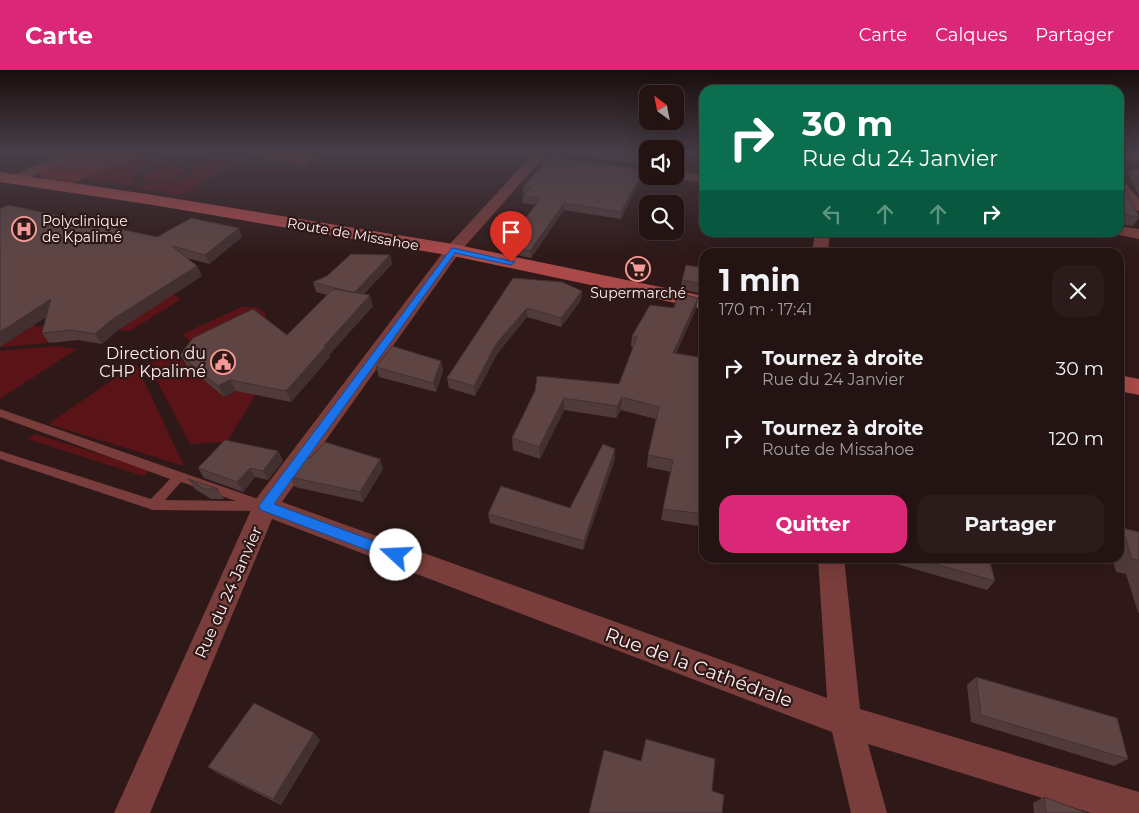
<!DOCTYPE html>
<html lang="fr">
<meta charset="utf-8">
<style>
:root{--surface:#231312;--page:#2b1c1b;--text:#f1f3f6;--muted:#a39e9f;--line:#403232;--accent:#db2777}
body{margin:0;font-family:Montserrat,sans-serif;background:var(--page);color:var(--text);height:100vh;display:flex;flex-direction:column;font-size:19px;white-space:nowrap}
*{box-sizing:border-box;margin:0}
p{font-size:16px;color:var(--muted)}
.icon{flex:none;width:28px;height:28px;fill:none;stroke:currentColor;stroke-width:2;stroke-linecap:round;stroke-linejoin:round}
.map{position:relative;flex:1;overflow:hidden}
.details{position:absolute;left:699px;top:178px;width:425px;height:315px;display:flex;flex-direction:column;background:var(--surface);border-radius:15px;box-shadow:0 5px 20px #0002,0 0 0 1px var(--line)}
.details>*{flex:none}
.hud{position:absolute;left:699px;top:15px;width:425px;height:152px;border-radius:15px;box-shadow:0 5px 20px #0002,0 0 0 1px var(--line);background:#0b6e4f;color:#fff;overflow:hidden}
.needle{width:32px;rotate:328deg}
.fabs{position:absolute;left:639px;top:15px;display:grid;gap:10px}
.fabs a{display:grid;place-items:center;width:45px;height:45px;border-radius:10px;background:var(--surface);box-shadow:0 5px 20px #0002,0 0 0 1px var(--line);font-size:25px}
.pin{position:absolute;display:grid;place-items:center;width:42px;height:42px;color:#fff;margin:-51px -21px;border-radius:50% 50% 50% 0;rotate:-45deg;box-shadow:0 0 5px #0007}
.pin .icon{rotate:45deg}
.me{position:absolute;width:55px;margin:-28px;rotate:290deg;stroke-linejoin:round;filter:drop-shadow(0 0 4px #0008)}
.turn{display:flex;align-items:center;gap:18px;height:105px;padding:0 20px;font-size:22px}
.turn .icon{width:65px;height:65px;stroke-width:2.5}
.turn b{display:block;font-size:35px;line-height:42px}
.lanes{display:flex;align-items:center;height:48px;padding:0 20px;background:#0003;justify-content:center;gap:25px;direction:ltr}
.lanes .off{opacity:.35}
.round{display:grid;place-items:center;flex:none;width:52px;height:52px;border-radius:15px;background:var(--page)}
.head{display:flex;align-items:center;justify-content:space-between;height:85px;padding:0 20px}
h1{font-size:30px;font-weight:700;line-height:38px}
.primary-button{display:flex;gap:10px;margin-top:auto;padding:10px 20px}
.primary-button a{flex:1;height:58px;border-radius:15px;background:var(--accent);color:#fff;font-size:20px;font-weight:700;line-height:58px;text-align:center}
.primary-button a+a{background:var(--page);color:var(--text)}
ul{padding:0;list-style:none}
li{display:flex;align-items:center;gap:15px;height:70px;padding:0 20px}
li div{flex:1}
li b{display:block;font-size:19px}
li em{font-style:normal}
header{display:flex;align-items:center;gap:30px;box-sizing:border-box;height:70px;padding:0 25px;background:var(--accent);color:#fff}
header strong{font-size:24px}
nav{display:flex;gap:28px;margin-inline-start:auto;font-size:18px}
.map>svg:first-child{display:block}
</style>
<header>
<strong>Carte</strong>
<nav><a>Carte</a><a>Calques</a><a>Partager</a></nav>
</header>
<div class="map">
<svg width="1139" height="743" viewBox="0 0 1139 743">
<rect width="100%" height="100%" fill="#2f1918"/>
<!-- green -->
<path fill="#5a1317" d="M144,83L170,93C157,95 139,97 132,109L136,113L130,116L84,108Z
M231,83L252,85L179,125L136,117C150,110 182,120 192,100L186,94Z
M176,96L181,98L184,101C176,111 152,117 142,108L151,100Z
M173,224L181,229L130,261L118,260Z
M241,237H256L265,243L268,259L197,280L183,264Z
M34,255L53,260L49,273L0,277Z
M57,276L77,279L0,329V281Z
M172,279L187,296L224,327L265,309L227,372L190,374L148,294Z
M136,294L184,396L48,354Z
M35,364L150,400L143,406L27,369Z"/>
<!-- forest -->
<path fill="#7f2025" d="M80,83H144L73,113L40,107L41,99Z
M321,83L306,96L242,84L244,83Z"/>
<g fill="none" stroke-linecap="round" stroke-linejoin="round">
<!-- service -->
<path fill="#793d3b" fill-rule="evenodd" d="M0,339L261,430L269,433L271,436L269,439L265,441L153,440L0,389V381L151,429L170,409L0,347ZM181,412L236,431L165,430Z"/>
<!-- minor -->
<path fill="#793d3b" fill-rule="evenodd" d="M65,83H82L18,113L13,114L6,110L8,107Z
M534,83H547L459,183L282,432L827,628L818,488H844L860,639L1139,722V743H1091L868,674L887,743H851L832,662L272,449L150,743H114L256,429L447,177Z
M1119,83H1139V90L1119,87Z
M675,101L704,105V113L670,108L669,106H675Z
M1119,111L1124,112L1139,129V141L1134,140L1119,123Z
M1119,156L1139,159V169L1114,164L1112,162H1119Z
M815,162H830L828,182H812Z"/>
<!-- secondary -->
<path fill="#ab4949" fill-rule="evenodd" d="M0,102L153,125L453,174L704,226V239L453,186L153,135L0,112Z
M1119,305L1139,309V325L1119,321Z"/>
</g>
<!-- wall -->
<path fill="#513b3a" d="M562,83H648V95Z
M675,87L682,88L681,93L675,92Z
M1131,99L1139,100V126L1128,103Z
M642,106L621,149L564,140L531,188L505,183L504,176L536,135L523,133V126L526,124L523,123V117Z
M1119,116L1139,147L1133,156L1119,154Z
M0,139L157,167H242L209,194L187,188L197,196L202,206L118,260L102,274L78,270L49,273L42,263L46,247L0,277Z
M390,185L392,194L364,224L373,236L329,285L330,287L291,332L236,321L224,327L187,296L180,285L287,265L327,225L316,222L313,212Z
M704,198V222L703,224L681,219L682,210Z
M513,208L582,221L581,230L561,257L527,247L497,284L475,326L449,318L447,308Z
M698,228L696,239L676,283L704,288V353L702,357L700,401H704V457L661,450L671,402L647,397L648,385L656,349L621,340L616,348L564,340L540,389L513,380L512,368L535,321L619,314L633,278L631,277L632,266L674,238Z
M441,291L443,301L436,322L379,307L376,297Z
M278,381L283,391L268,410L255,407L243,422L204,408L198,398Z
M310,388L380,389L383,399L363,432L295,417L290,407Z
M615,389L583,480L490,453L488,444L570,438Z
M188,409L218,419L224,429H211L195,419Z
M1122,458L1139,462V543L1138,542L1126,504L1116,502L1112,488H1119V460Z
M876,488H989L995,511L987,520Z
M976,607L1128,689L1114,696L971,652L967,615Z
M320,670L281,735L217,703L208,697Z
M1044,727L1087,743H1034L1033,733Z"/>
<!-- shaded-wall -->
<path fill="#423030" d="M643,100L642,106L621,149V142Z
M564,133V140L531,188L530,181Z
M239,158L242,167L209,194L205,185Z
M390,185L392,194L356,232L354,223Z
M197,196L202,206L118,260L102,274L95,264L111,250Z
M582,221L581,230L561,257V248Z
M370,225L373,236L329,285L330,287L291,332L286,321L324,276Z
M698,228L696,239L671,295L673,283Z
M51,229L58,239L0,277V262Z
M527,238V247L497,284L475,326L474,316L496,274Z
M441,291L443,301L436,322L433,313Z
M230,310L236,321L224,327L218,316Z
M622,327L621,340L616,348L617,336Z
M564,328V340L540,389L539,377Z
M704,346V353L699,361L702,349Z
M615,379V389L583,480L584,471Z
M278,381L283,391L268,410L263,401Z
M380,389L383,399L363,432L360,422Z
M250,398L255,407L243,422L237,412Z
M314,663L320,670L281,735L273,729Z"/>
<!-- building -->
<path fill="#5e4544" stroke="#423030" d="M603,83H648V89Z
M675,83H677L682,88L675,87Z
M550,87L643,100L621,142L564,133L530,181L504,176L540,129L523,126L531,118L523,117Z
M1131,99L1139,100V115Z
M1119,116H1124L1139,147L1119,144Z
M8,135L157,167L191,148L239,158L205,185L172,176L197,196L111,250L95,264L71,260L42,263L51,229L0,262V139Z
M730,179L752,182H729Z
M351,184L390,185L354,223L313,212L327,206Z
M686,195L704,198V214L682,210Z
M513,208L562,212L582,221L561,248L527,238L496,274L474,316L447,308Z
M333,219L370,225L324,276H326L286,321L230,310L218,316L180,285L193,268L253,239L287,265Z
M678,223L698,228L673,283L704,288V330L702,333H704V346L702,349L700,401H704V444L663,439L673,390L648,385L659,337L622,327L617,336L564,328L539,377L512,368L535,321L537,306L619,314L637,267L632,266L650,235L674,238Z
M392,276L441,291L433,313L376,297Z
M225,370L278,381L263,401L250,398L237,412L198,398Z
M325,372L380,389L360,422L290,407L305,387L310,388Z
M603,374L615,379L584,471L488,444L501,416L570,438Z
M188,409L218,419H205Z
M1122,458L1139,462V490L1132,489Z
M914,488H989L995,511Z
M976,607L1117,648L1128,689L981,645Z
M254,633L314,663L273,729L208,697Z
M646,669L715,689L712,721L724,725L722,743H589L604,680L641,691Z
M1044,727L1087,743H1046Z"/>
<!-- sky -->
<linearGradient id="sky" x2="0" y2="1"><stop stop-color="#1a0e0d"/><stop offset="0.44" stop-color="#473e48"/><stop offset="1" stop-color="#473e48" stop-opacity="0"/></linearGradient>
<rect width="1139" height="187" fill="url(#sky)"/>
<!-- route -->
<path fill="#1a73e8" stroke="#114b97" d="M453,178L515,192L511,195L455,183L274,434L401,481L403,485L401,489L396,491L261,440L259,436L261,433L451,179Z"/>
<!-- icons -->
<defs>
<symbol id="hospital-ring" viewBox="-11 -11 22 22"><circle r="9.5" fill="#2f1918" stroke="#f59b97" stroke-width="1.5"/><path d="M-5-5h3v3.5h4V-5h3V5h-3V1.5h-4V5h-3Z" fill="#f59b97"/></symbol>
<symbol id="supermarket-ring" viewBox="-11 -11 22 22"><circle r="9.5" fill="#2f1918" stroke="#f59b97" stroke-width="1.5"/><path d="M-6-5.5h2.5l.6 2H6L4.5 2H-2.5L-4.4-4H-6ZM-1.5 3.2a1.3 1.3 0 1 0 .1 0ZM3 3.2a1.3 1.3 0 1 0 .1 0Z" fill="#f59b97"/></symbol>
<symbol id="civic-ring" viewBox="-11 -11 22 22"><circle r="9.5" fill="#2f1918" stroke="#f59b97" stroke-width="1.5"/><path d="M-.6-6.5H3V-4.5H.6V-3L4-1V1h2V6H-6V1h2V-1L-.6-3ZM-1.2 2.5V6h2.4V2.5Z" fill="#f59b97"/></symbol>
</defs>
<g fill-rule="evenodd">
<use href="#hospital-ring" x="10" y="145" width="28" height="28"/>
<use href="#supermarket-ring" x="624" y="185" width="28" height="28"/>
<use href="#civic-ring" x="209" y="278" width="28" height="28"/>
</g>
<g text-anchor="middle" stroke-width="4.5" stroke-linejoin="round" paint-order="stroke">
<!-- far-poi labels -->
<g font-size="14" fill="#ffefee" stroke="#2f1918" text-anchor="start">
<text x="42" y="156">Polyclinique<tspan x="42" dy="16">de Kpalimé</tspan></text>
<text x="638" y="228" text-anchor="middle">Supermarché</text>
</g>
<!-- far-street labels -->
<g font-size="14" fill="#ffefee" stroke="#2f1918">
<text transform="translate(353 164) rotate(10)" y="5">Route de Missahoe</text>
</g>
<!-- poi labels -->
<g font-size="16" fill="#ffefee" stroke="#2f1918" text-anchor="end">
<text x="206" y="289">Direction du<tspan x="206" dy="18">CHP Kpalimé</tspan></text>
</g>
<!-- street labels -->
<g font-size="16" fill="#ffefee" stroke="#2f1918">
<text transform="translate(228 522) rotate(-66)" y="6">Rue du 24 Janvier</text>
</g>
<!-- near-street labels -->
<g font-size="19" fill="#ffefee" stroke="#2f1918">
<text transform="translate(699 597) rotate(20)" y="7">Rue de la Cathédrale</text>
</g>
</g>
</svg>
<div class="fabs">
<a><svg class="needle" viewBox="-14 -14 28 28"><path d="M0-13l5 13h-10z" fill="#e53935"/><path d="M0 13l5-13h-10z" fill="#a39e9f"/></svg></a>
<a><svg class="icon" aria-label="sound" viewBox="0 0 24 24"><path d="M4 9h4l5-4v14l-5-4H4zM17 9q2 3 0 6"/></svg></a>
<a><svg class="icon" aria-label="search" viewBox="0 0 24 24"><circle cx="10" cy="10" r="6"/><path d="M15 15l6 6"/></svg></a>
</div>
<div class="pin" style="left:511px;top:192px;background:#d93025"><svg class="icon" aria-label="arrive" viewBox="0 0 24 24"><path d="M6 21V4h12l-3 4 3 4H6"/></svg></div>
<svg class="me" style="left:396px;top:485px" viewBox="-20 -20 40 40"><circle r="19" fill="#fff"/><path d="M0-13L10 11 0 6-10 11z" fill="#1a73e8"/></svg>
<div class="hud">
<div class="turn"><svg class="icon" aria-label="right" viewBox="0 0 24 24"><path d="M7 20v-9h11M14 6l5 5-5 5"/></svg><div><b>30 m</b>Rue du 24 Janvier</div></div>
<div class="lanes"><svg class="icon off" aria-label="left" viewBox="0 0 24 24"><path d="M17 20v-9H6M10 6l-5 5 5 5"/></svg><svg class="icon off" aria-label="ahead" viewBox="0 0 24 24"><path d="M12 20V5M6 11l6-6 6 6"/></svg><svg class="icon off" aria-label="ahead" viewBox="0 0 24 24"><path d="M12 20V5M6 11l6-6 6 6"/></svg><svg class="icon" aria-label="right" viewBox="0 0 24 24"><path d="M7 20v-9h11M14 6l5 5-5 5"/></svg></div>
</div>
<section class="details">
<div class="head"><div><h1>1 min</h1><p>170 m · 17:41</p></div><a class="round"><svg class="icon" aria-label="close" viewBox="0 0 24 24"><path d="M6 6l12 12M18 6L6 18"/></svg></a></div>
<ul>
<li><svg class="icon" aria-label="right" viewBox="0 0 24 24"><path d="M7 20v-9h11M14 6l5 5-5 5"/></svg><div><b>Tournez à droite</b><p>Rue du 24 Janvier</p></div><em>30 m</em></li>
<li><svg class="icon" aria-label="right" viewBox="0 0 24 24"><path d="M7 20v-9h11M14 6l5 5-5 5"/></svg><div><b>Tournez à droite</b><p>Route de Missahoe</p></div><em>120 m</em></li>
</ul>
<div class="primary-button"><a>Quitter</a><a>Partager</a></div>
</section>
</div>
